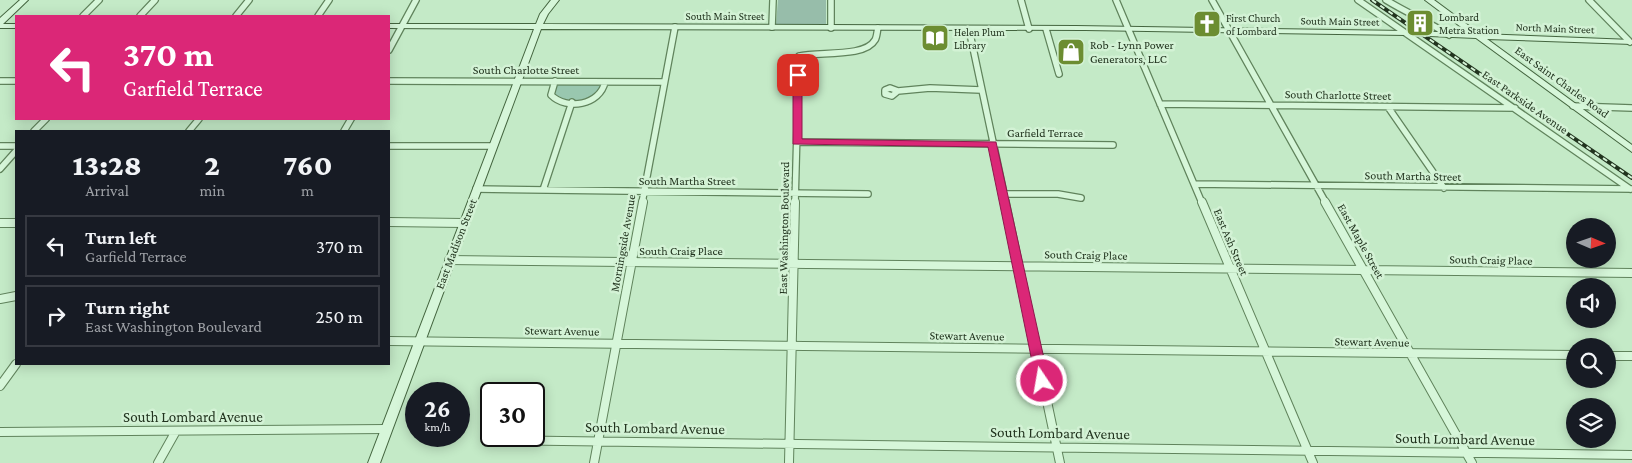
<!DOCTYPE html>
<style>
:root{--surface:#171b24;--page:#242831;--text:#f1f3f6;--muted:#9ea1a6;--line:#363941}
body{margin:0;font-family:"Crimson Pro",serif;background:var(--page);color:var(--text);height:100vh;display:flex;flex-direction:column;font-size:19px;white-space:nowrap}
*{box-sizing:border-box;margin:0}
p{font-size:16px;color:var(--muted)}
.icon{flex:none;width:28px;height:28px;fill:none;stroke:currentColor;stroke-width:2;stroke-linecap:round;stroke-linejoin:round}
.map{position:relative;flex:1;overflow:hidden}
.panel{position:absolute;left:15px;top:130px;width:375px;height:235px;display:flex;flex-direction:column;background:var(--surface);border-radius:0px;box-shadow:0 2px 12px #0003}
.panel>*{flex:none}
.banner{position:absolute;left:15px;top:15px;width:375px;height:105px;border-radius:0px;box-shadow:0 2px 12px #0003;background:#db2777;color:#fff;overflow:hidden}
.needle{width:32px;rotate:92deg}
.tools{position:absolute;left:1566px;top:218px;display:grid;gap:10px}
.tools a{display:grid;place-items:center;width:50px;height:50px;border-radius:50%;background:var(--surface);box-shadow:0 2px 12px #0003;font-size:25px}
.speed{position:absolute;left:405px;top:382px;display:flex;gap:10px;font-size:25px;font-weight:700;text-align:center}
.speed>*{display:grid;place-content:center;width:65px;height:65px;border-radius:50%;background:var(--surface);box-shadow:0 2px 12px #0003;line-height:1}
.speed small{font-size:12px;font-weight:400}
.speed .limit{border:2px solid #111;border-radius:8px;background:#fff;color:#111}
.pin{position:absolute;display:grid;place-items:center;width:42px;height:42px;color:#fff;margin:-21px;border-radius:10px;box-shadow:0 2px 8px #0006}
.me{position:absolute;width:55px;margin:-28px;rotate:348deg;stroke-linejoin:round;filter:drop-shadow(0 0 4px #0008)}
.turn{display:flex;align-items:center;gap:18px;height:105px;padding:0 25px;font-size:22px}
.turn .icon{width:65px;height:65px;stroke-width:2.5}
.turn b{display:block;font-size:35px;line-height:42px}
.eta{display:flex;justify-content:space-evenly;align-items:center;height:85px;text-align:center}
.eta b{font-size:30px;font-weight:800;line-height:35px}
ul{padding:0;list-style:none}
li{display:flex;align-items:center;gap:15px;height:62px;margin:0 10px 8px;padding:0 15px;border:2px solid var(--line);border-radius:0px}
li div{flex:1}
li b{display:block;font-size:19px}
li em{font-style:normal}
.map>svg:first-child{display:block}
</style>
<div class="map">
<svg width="1632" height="463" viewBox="0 0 1632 463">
<rect width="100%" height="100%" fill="#c4eac7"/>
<!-- green -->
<path fill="#99c7af" d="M560,83H597L602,85L600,92C585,100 569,106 554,95L556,85Z"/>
<!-- cemetery -->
<path fill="#97bdaa" d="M778,0H826V24H776Z"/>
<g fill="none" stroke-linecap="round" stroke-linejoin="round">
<defs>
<path id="street-far1" d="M831,0V28
M1021,0L1029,29
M1116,0L1202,203
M1212,0L1326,203
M1358,0L1630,189
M1386,0C1407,13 1429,22 1449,35
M1589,0L1630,42
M83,16L99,0
M140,16L155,0
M236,16L249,0
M318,16L329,0
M772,27L773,0
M969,29L1006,203
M1046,29L1059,74
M389,50L416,0
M0,81H16
M389,81L664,82
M555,81L551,95C567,111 600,105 605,82
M890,88L898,91L892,96L885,94V90Z
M898,91L930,88L981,90
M1160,104L1515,108
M1573,106L1632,108
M1388,107L1444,188
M34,131L46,119
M189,131L199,119
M344,131L351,119
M797,142L1113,145
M0,146H16
M389,146H492
M0,169L16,151
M1195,184L1631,189
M476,189L868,194
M543,190L572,102
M1003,194H1058L1081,198
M642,203L675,27
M795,203L799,56C818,51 865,58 875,40C877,37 877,31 878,28"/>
<path id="street" d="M1005,202L1060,463
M1202,202L1313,463
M1325,202L1472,463
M389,222L463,223
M0,223H16
M449,260L1632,273
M0,299L16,296
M389,341L1575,355
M1608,356H1632
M0,386L16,364
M0,432L386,429
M487,440L1632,455
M158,463L176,431
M594,463L643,202
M789,463L795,202"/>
<path id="secondary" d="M20,0H28L3,24H16V28H0V18Z
M551,0H559L548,14L543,24L1076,26L1406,31L1469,33L1425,0H1434L1480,34L1632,40V44L1487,39L1632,145V152L1476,38L1406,35L1085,30L541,29L380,463H368L534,29L389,28V24H536L540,14Z"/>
</defs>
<!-- street-far1 casing -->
<use href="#street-far1" stroke="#60835c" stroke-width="8"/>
<!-- street casing -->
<use href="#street" stroke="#60835c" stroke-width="10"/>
<!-- secondary casing -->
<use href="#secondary" stroke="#44653f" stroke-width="2"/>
<!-- street-far1 -->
<use href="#street-far1" stroke="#d6f6d9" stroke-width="5.5"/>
<!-- street -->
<use href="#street" stroke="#d6f6d9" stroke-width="8"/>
<!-- secondary -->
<use href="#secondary" fill="#d6f6d9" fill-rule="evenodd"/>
<defs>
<path id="rail" d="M1372,0L1632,178"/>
</defs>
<!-- rail casing -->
<use href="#rail" stroke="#22341f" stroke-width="4"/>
<!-- rail -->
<use href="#rail" stroke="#d3f2d5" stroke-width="2" stroke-dasharray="5" stroke-linecap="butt"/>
</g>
<!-- route -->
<path fill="#db2777" stroke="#8e194d" d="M798,72L802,75V139L996,142L1049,381L1047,385L1042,387L1038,385L1036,381L988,147L793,144V75Z"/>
<!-- icons -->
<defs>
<symbol id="building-square" viewBox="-11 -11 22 22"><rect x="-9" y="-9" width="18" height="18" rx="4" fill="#6c8d31" stroke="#d3f2d5"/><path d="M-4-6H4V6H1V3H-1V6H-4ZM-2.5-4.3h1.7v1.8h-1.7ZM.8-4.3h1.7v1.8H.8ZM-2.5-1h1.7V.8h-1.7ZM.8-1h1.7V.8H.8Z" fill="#fff"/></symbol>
<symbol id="church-square" viewBox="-11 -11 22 22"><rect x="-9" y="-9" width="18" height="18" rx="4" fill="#6c8d31" stroke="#d3f2d5"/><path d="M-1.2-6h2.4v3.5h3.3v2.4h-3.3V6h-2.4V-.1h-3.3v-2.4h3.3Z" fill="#fff"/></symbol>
<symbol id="library-square" viewBox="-11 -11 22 22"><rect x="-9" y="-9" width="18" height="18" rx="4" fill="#6c8d31" stroke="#d3f2d5"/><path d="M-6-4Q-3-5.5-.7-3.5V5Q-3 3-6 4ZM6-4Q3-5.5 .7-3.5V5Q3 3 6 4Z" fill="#fff"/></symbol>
<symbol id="shop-square" viewBox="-11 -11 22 22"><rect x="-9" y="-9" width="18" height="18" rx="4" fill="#6c8d31" stroke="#d3f2d5"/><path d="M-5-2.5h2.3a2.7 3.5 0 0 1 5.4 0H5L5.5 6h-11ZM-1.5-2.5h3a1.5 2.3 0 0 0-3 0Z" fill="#fff"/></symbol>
</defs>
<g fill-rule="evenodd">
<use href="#building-square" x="1404" y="7" width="32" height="32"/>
<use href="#church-square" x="1191" y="8" width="32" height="32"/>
<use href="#library-square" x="919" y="22" width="32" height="32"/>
<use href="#shop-square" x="1055" y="36" width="32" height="32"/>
</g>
<g text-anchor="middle" stroke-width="5" stroke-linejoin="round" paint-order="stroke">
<!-- far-street labels -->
<g font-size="11" fill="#22341f" stroke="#d3f2d5">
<text x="725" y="20">South Main Street</text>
<text transform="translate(1340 21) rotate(1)" y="4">South Main Street</text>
<text transform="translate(1555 28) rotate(2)" y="4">North Main Street</text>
</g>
<!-- far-poi labels -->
<g font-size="11" fill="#22341f" stroke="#d3f2d5" text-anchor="start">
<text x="1439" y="21">Lombard<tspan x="1439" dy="13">Metra Station</tspan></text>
<text x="1226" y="22">First Church<tspan x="1226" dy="13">of Lombard</tspan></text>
<text x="954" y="36">Helen Plum<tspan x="954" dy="13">Library</tspan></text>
</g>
<!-- poi labels -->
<g font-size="12" fill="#22341f" stroke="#d3f2d5" text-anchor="start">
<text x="1090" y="49">Rob - Lynn Power<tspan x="1090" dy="14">Generators, LLC</tspan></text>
</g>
<!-- street labels -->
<g font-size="12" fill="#22341f" stroke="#d3f2d5">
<text x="526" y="74">South Charlotte Street</text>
<text transform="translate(1562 82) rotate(36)" y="4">East Saint Charles Road</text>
<text transform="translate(1338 95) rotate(1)" y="4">South Charlotte Street</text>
<text transform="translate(1525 102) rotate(35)" y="4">East Parkside Avenue</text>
<text x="1045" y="137">Garfield Terrace</text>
<text transform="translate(1413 176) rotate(1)" y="4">South Martha Street</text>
<text x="687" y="185">South Martha Street</text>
<text transform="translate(784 228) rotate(-89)" y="4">East Washington Boulevard</text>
<text transform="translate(1361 241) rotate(61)" y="4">East Maple Street</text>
<text transform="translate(1231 242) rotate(67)" y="4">East Ash Street</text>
<text transform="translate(623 243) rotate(-80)" y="4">Morningside Avenue</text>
<text transform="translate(456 244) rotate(-69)" y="4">East Madison Street</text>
<text x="681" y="255">South Craig Place</text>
<text transform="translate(1086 255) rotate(1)" y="4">South Craig Place</text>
<text transform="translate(1491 260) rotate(1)" y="4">South Craig Place</text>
<text transform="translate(562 331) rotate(1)" y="4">Stewart Avenue</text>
<text transform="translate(967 336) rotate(1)" y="4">Stewart Avenue</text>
<text transform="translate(1372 342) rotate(1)" y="4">Stewart Avenue</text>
</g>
<!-- near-street labels -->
<g font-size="15" fill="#22341f" stroke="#d3f2d5">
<text x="193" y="422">South Lombard Avenue</text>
<text transform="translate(655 428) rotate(1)" y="5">South Lombard Avenue</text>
<text transform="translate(1060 433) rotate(1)" y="5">South Lombard Avenue</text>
<text transform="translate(1465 439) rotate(1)" y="5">South Lombard Avenue</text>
</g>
</g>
</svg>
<div class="tools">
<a><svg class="needle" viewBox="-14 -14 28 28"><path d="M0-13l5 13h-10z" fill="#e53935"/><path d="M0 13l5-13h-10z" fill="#9ea1a6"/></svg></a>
<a><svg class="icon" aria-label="sound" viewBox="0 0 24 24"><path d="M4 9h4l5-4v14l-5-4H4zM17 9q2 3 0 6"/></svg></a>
<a><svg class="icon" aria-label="search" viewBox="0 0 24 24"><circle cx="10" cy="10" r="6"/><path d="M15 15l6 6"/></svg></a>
<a><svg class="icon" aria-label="layers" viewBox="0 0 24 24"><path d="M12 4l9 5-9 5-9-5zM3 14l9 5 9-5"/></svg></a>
</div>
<div class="speed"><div>26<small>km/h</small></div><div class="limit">30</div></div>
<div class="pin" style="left:798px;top:75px;background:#d93025"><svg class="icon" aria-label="arrive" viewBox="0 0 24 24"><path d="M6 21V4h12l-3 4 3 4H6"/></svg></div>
<svg class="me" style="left:1042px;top:381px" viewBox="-20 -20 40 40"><circle r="17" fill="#db2777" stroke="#fff" stroke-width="3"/><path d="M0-11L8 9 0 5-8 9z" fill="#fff"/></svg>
<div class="banner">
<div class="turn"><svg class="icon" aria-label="left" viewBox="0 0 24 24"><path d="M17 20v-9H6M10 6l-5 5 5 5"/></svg><div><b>370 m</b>Garfield Terrace</div></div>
</div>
<section class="panel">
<div class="eta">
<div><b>13:28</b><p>Arrival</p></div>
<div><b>2</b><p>min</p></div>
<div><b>760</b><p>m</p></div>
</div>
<ul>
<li><svg class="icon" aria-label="left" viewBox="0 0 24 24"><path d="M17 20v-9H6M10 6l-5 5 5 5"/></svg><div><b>Turn left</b><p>Garfield Terrace</p></div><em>370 m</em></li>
<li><svg class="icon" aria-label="right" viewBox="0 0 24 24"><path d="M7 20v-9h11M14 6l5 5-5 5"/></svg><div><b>Turn right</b><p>East Washington Boulevard</p></div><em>250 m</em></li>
</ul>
</section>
</div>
